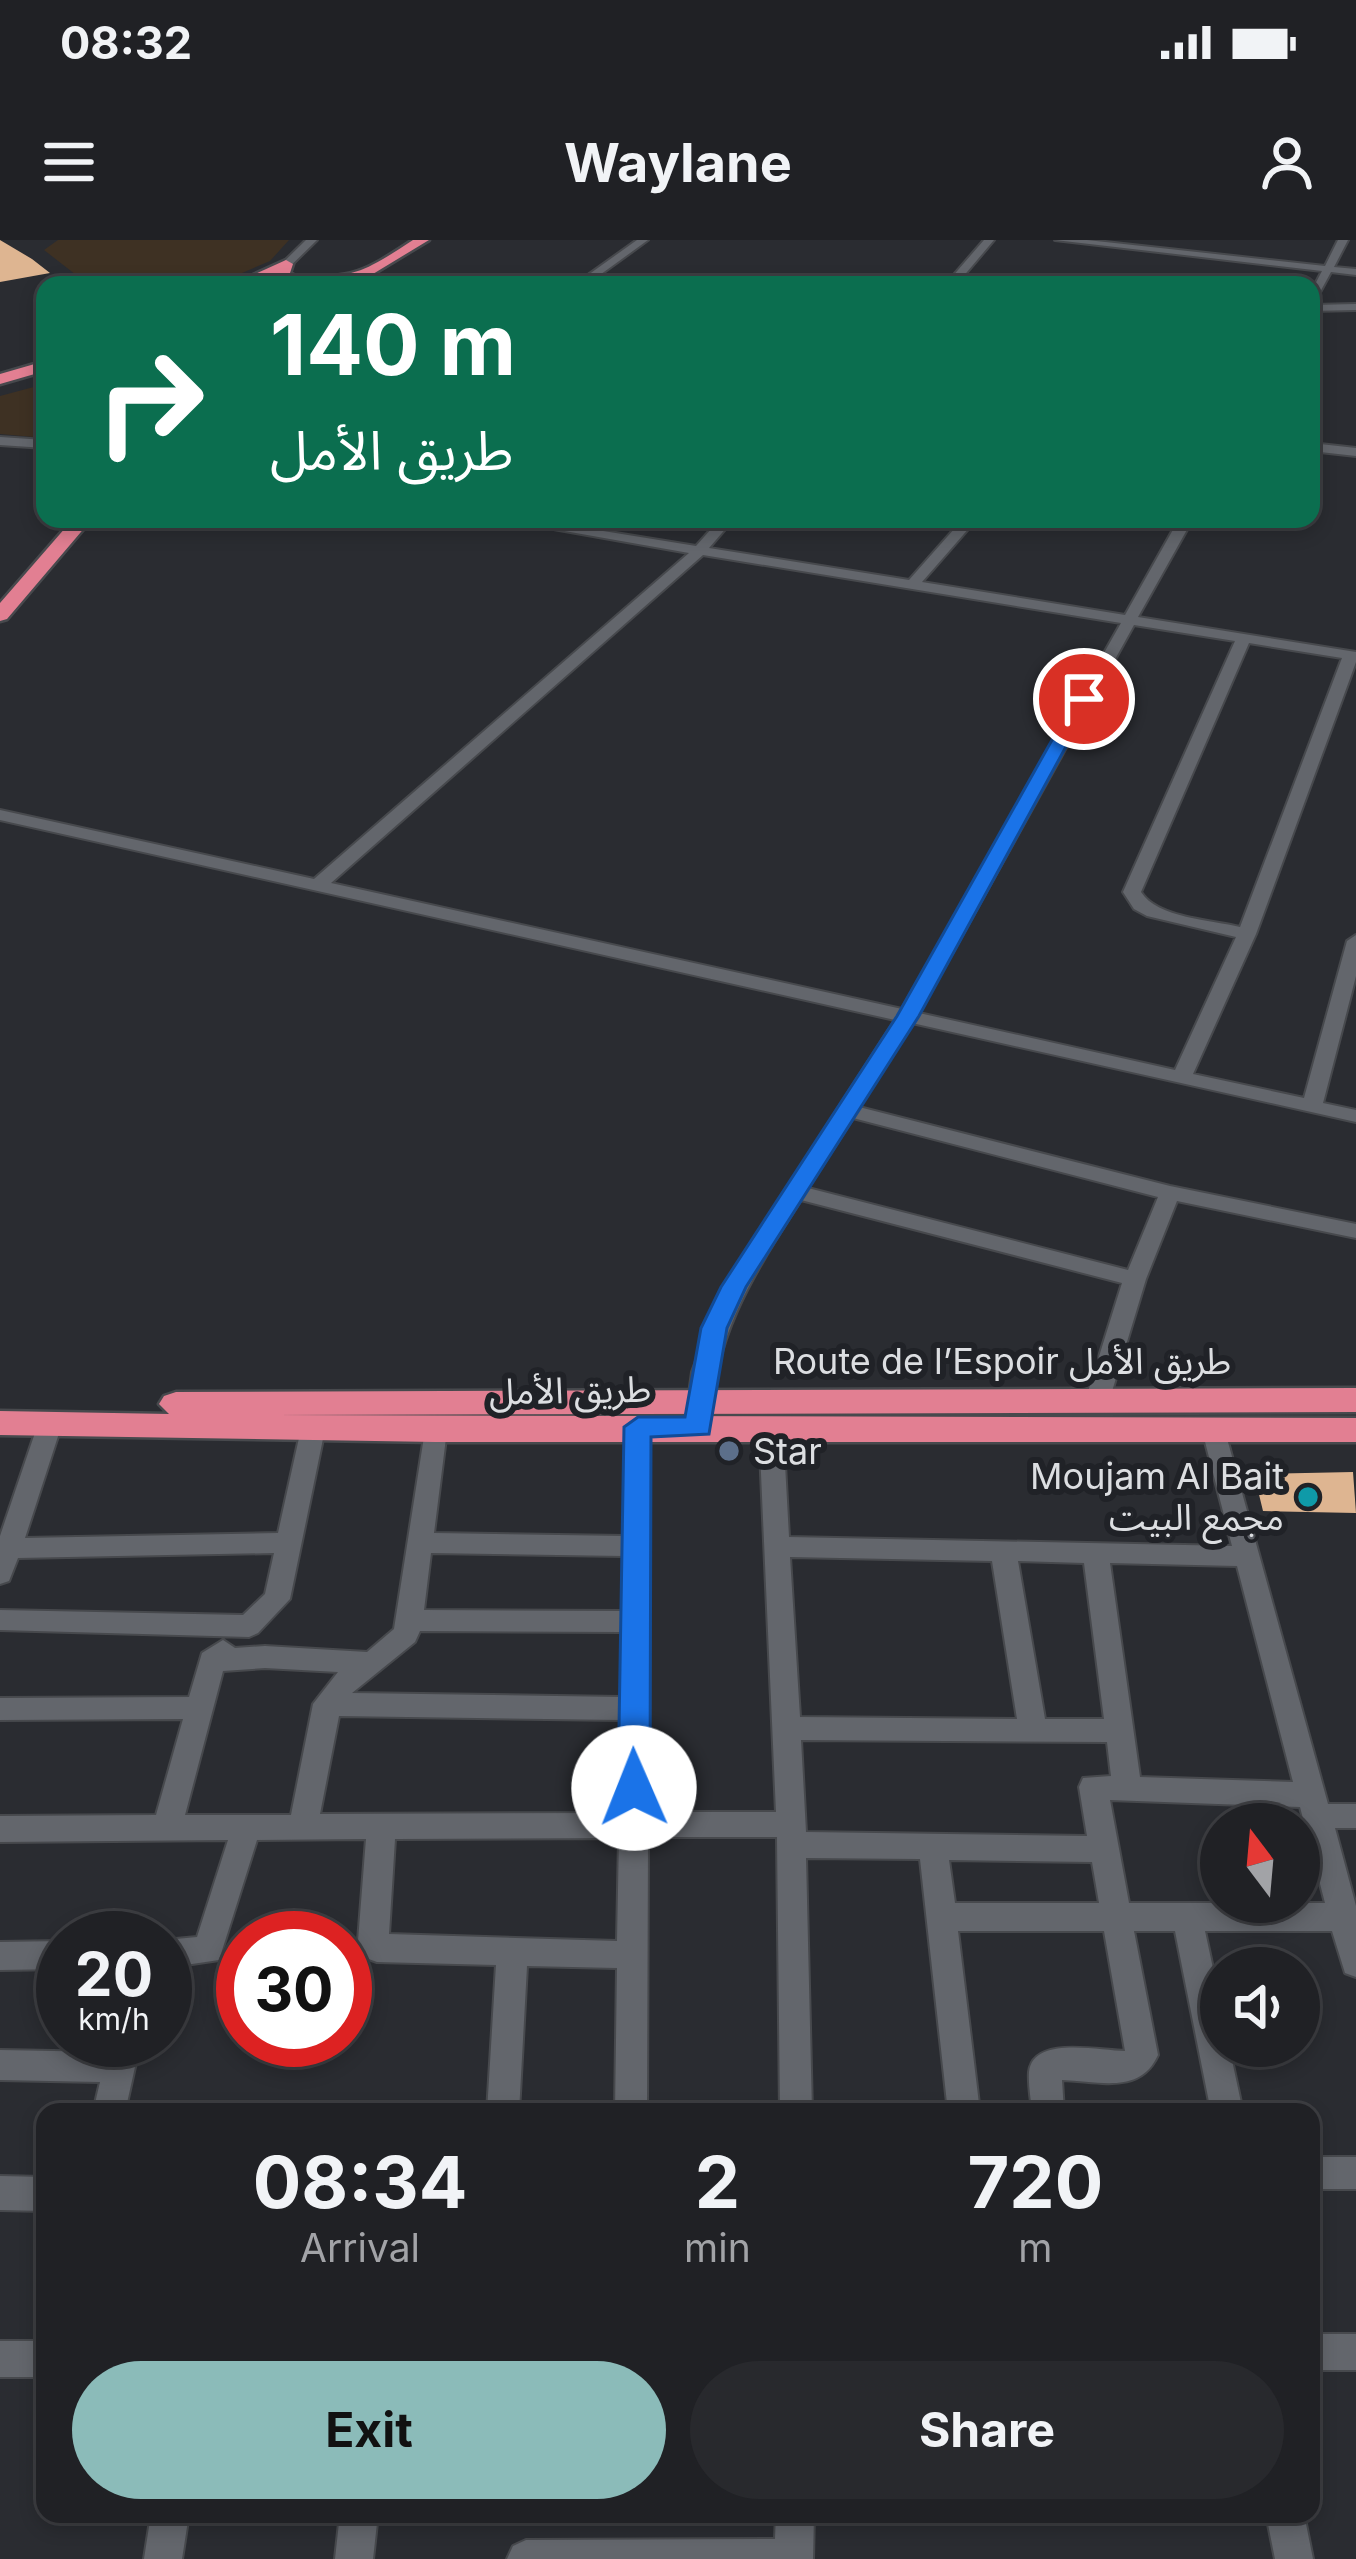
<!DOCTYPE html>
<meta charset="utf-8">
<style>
:root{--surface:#202125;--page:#28292d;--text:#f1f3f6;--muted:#a2a3a7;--line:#3d3e42;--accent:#8bbbb9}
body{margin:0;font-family:Inter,"Noto Sans Arabic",sans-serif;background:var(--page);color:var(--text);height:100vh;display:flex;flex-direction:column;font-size:45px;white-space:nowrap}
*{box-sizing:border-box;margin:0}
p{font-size:39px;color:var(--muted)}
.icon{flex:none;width:66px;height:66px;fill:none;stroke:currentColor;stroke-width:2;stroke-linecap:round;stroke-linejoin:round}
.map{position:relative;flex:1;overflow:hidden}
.drawer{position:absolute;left:36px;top:1863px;width:1284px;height:420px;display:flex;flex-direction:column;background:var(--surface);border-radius:24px;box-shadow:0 6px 18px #0003,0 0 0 3px var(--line)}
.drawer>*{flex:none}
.guide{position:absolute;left:36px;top:36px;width:1284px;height:252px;border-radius:24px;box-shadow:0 6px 18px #0003,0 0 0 3px var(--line);background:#0b6e4f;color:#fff;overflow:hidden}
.needle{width:78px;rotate:344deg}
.buttons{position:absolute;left:1200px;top:1563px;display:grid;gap:24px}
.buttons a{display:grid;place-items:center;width:120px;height:120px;border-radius:50%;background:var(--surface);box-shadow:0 6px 18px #0003,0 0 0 3px var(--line);font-size:60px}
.speed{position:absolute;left:36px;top:1671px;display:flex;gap:24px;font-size:60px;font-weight:700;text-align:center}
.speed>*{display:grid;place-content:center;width:156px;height:156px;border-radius:50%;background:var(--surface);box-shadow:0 6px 18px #0003,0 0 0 3px var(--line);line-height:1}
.speed small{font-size:30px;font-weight:400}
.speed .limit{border:18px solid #d22;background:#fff;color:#111}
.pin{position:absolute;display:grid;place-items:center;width:102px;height:102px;color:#fff;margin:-51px;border:6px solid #fff;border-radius:50%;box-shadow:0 3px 12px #0007}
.me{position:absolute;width:132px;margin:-66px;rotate:359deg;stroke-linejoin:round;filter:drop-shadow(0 0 9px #0008)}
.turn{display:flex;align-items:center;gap:42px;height:252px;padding:0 36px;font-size:54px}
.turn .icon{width:156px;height:156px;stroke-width:2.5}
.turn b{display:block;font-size:84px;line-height:102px}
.eta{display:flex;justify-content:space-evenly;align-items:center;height:204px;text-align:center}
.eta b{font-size:72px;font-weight:700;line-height:84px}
.button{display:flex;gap:24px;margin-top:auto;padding:24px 36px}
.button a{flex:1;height:138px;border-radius:72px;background:var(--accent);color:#111;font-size:48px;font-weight:700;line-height:138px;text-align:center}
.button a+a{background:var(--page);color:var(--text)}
.status{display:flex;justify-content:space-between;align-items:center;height:84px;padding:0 60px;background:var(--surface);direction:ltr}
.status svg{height:33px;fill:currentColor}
header{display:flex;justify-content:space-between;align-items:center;height:156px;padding:0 36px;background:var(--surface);font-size:54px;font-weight:700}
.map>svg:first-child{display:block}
</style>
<div class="status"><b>08:32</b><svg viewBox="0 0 49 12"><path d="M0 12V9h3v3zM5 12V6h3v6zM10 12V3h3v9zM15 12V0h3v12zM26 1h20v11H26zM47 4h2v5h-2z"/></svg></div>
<header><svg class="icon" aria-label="menu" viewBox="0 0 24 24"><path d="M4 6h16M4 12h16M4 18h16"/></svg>Waylane<svg class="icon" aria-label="person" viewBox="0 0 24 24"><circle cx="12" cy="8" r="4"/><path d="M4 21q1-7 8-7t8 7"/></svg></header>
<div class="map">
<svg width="1356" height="2319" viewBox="0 0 1356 2319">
<rect width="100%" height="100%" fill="#2a2c31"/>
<!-- industrial -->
<path fill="#3e3123" d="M58,0H289L270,21L214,45H89L44,10Z
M45,144V198L0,194V156Z"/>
<!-- building -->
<path fill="#deb591" d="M0,0L32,19L50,33L0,42Z
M1353,1232L1356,1273L1263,1271L1254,1234Z"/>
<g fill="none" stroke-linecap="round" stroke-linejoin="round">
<defs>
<path id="minor" d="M306,0H317L271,45H260Z
M637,0H648L586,45H574Z
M984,0H994L956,45H945Z
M1055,0H1087L1325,26L1338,0H1348L1334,27L1356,29V35L1331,32L1313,65L1356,64V70L1311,71V52L1322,31Z
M0,197L45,200V208L0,205Z
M1311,203L1356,208V216L1311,211Z
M497,279H529L696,306L720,279H734L709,308L909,340L963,279H977L922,342L1125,375L1179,279H1193L1138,377L1356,412V422L1256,694L1193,834L1304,858L1347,701L1356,695V736L1323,863L1356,870V882L912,783L859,867L1170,946L1356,984V998L1177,961L1146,1039L1110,1158L1098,1166L1086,1158L1122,1043L801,960C755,1032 711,1098 711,1187L708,1193H690L687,1168L692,1132L723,1047L895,780L0,580V570L314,639L689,313ZM703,315L1121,383L902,769L331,643ZM1134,385L1235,401L1123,652L1134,669L1147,676L1236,697L1175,830L919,773ZM1249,403L1342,418L1240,687C1212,680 1157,678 1141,652ZM853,878L1158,957L1128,1030L808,948Z
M50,1175L62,1184L25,1298L278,1293L301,1189L313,1180L322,1183L325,1189L290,1359L258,1393L249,1397L0,1390V1370L243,1375L265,1354L274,1313L18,1318L9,1341L0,1344V1296L38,1184Z
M638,1178L650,1187L649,1572H776L759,1188L762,1182L771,1179L783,1188L789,1297L1232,1306L1202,1190L1205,1184H1223L1328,1564H1356V1588H1335L1356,1666V1737L1345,1733L1332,1691H1205L1221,1766V1806H1229L1243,1872H1211L1175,1691H1134L1158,1815C1140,1855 1099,1841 1062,1840L1064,1872H1032C1031,1859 1028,1845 1029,1832C1033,1795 1100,1811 1125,1811L1104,1691H958L980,1872H948L920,1619L806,1618L812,1872H780L777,1597H648L647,1872H615L617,1728L527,1726L519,1872H487L496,1725L377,1722L366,1718L358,1701L366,1599L257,1600L219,1720L165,1728V1700L197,1697L228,1600L0,1602V1576L156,1575L183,1479L0,1480V1458L189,1457L202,1413L223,1400L235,1408L265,1406L367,1412L394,1389L426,1184H444L447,1190L434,1293L624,1296L626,1187ZM431,1313L624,1316L623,1371L424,1370ZM790,1317L992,1321L1017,1479L800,1477ZM1018,1321L1084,1323L1104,1479H1045ZM1110,1323L1237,1326L1293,1542L1140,1537ZM420,1391L622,1392L621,1457L352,1453L415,1402ZM265,1428L338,1432L313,1464L291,1575H185L223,1431ZM339,1476L621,1480L620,1573L320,1574ZM801,1500L1107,1502L1111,1536L1083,1538L1079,1547L1087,1596L806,1592ZM1110,1560L1300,1567L1325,1663H1129ZM619,1598L617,1701L389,1694L395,1599ZM949,1620L1092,1622L1099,1663H955Z
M63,1701V1729L0,1730V1702Z
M109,1800H141L125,1872H93L100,1842L0,1840V1810L106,1812Z
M1311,1917H1356V1949H1311Z
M0,1936L45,1937V1971L0,1970Z
M1311,2094H1356V2130H1311Z
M0,2101H45V2137H0Z
M151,2274H189L182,2319H144Z
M340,2274H378L373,2319H335Z
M776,2274H814L813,2319H507L513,2306L526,2300L775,2299Z
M1266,2274H1304L1313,2319H1275Z"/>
<path id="highway" d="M413,0H429L363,40L364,45L292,44L276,34L250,45H231L286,20L293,24L290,33L295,36C354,39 364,32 413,0Z
M45,121V131L0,144V134Z
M73,279H92L7,379L0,381V363Z
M1356,1148V1172L273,1175L1356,1178V1202H435L0,1195V1171L169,1174L159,1164L164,1156L176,1152Z"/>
</defs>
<!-- minor casing -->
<use href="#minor" stroke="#47494d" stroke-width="4"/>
<!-- highway casing -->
<use href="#highway" stroke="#47494d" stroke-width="5"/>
<!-- minor -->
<use href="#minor" fill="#63666c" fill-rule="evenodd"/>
<!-- highway -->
<use href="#highway" fill="#e27f92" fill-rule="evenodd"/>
</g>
<!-- route -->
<path fill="#1a73e8" stroke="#114b97" stroke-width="3" d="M1084,453L1092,459L919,776L746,1047L727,1088L709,1194L651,1197L650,1548L645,1557L634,1562L622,1557L618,1548L624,1187L638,1177H685L701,1088L721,1047L897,776L1075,459Z"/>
<!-- markers -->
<circle fill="#5c6f8a" stroke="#202227" stroke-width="4.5" cx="729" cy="1211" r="12"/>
<circle fill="#0f9aa8" stroke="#202227" stroke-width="4.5" cx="1308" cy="1257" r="12"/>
<g text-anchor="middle" stroke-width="12" stroke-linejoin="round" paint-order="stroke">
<!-- street labels -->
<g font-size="36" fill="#dcdee1" stroke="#202227">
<text x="1002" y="1134">Route de l’Espoir طريق الأمل</text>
<text transform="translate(570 1150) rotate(-1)" y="13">طريق الأمل</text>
</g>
<!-- poi labels -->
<g font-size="36" fill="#dcdee1" stroke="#202227" text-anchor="start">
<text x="753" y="1224">Star</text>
<text x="1284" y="1249" text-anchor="end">Moujam Al Bait<tspan x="1284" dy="41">مجمع البيت</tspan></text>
</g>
</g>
</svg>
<div class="buttons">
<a><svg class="needle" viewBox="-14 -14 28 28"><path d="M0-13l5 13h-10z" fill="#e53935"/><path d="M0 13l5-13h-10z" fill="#a2a3a7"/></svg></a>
<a><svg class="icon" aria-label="sound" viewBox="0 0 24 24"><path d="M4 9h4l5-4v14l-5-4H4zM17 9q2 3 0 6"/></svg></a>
</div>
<div class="speed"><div>20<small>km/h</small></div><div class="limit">30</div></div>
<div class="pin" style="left:1084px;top:459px;background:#d93025"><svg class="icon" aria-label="arrive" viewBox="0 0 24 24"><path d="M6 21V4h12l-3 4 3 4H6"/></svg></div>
<svg class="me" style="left:634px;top:1548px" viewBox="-20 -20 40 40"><circle r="19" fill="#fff"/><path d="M0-13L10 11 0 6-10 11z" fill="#1a73e8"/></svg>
<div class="guide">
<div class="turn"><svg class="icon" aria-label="right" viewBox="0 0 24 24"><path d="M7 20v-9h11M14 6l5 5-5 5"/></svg><div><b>140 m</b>طريق الأمل</div></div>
</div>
<section class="drawer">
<div class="eta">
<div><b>08:34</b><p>Arrival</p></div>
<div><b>2</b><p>min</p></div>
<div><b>720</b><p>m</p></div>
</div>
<div class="button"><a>Exit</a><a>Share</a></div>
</section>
</div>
